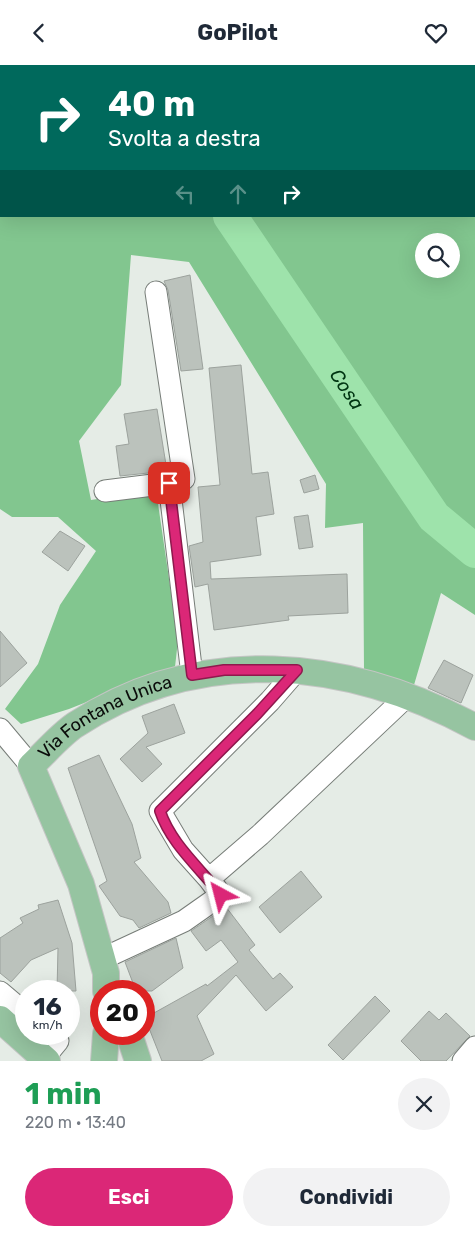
<!DOCTYPE html>
<html lang="it">
<meta charset="utf-8">
<style>
:root{--surface:#fff;--page:#f2f2f3;--text:#1f2937;--muted:#747a83;--accent:#db2777}
body{margin:0;font-family:Rubik,sans-serif;background:var(--page);color:var(--text);height:100vh;display:flex;flex-direction:column;font-size:19px;white-space:nowrap}
*{box-sizing:border-box;margin:0}
p{font-size:16px;color:var(--muted)}
.icon{flex:none;width:28px;height:28px;fill:none;stroke:currentColor;stroke-width:2;stroke-linecap:round;stroke-linejoin:round}
.map{position:relative;height:996px;overflow:hidden}
.panel{display:flex;flex-direction:column;background:var(--surface);flex:1}
.panel>*{flex:none}
.top-card{position:absolute;left:0px;top:0px;width:475px;height:152px;box-shadow:0 5px 20px #0002;background:#00695c;color:#fff;overflow:hidden}
.controls{position:absolute;left:415px;top:168px;display:grid;gap:10px}
.controls a{display:grid;place-items:center;width:45px;height:45px;border-radius:50%;background:var(--surface);box-shadow:0 5px 20px #0002;font-size:25px}
.speed{position:absolute;left:15px;top:915px;display:flex;gap:10px;font-size:25px;font-weight:700;text-align:center}
.speed>*{display:grid;place-content:center;width:65px;height:65px;border-radius:50%;background:var(--surface);box-shadow:0 5px 20px #0002;line-height:1}
.speed small{font-size:12px;font-weight:400}
.speed .limit{border:8px solid #d22;background:#fff;color:#111}
.pin{position:absolute;display:grid;place-items:center;width:42px;height:42px;color:#fff;margin:-21px;border-radius:10px;box-shadow:0 2px 8px #0006}
.me{position:absolute;width:55px;margin:-28px;rotate:322deg;stroke-linejoin:round;filter:drop-shadow(0 0 4px #0008)}
.turn{display:flex;align-items:center;gap:18px;height:105px;padding:0 25px;font-size:22px}
.turn .icon{width:65px;height:65px;stroke-width:2.5}
.turn b{display:block;font-size:35px;line-height:42px}
.lanes{display:flex;align-items:center;height:48px;padding:0 25px;background:#0003;justify-content:center;gap:25px;direction:ltr}
.lanes .off{opacity:.35}
.round{display:grid;place-items:center;flex:none;width:52px;height:52px;border-radius:26px;background:var(--page)}
.summary{display:flex;align-items:center;justify-content:space-between;height:85px;padding:0 25px}
h1{font-size:30px;font-weight:700;line-height:38px;color:#1e9e55}
.action{display:flex;gap:10px;margin-top:auto;padding:10px 25px}
.action a{flex:1;height:58px;border-radius:30px;background:var(--accent);color:#fff;font-size:20px;font-weight:700;line-height:58px;text-align:center}
.action a+a{background:var(--page);color:var(--text)}
header{display:flex;justify-content:space-between;align-items:center;height:65px;padding:0 25px;background:var(--surface);font-size:22px;font-weight:700}
.map>svg:first-child{display:block}
</style>
<header><svg class="icon" aria-label="back" viewBox="0 0 24 24"><path d="M15 5l-7 7 7 7"/></svg>GoPilot<svg class="icon" aria-label="heart" viewBox="0 0 24 24"><path d="M12 20l-8-8c-3-5 5-10 8-4 3-6 11-1 8 4z"/></svg></header>
<div class="map">
<svg width="475" height="996" viewBox="0 0 475 996">
<rect width="100%" height="100%" fill="#e5ece6"/>
<!-- forest -->
<path fill="#82c68f" fill-rule="evenodd" d="M0,0L413,1H1V151H474L475,35V550L441,528L414,620L364,606L363,458L325,463L326,419L189,197L131,190L121,320L79,376L91,435L156,425L178,575L175,602L69,644L21,659L5,644L38,599L60,540L96,486L58,452H12L0,444ZM424,176H451V204H424Z"/>
<g fill="none" stroke-linecap="round" stroke-linejoin="round">
<!-- river -->
<g stroke="#9ee3ab" stroke-width="34">
<path d="M135,0V1"/>
<path id="s1" d="M230,151L434,452L475,486"/>
</g>
</g>
<!-- building -->
<path fill="#bbc2bc" stroke="#9ca29d" d="M190,210L203,304L181,306L168,225L164,216Z
M241,300L252,409L268,407L274,449L256,452L261,490L210,497L211,514L347,509L348,548L288,551L289,555L214,565L208,519L195,522L189,481L203,477L198,422L220,420L209,303Z
M157,344L167,406L120,411L116,381L129,379L124,349Z
M315,410L319,424L304,428L300,415Z
M308,450L313,482L299,484L294,452Z
M60,466L85,481L68,506L42,487Z
M0,566L27,598L0,622Z
M444,595L473,610L461,638L428,623Z
M174,639L185,668L146,682L162,699L142,717L120,694L148,668L142,651Z
M99,690L132,759L141,793L134,797L168,837L171,848L139,863L133,855L120,851L99,821L107,816L68,703Z
M301,806L322,832L280,868L259,842Z
M58,835L72,878L76,926H57L58,883L31,895L11,917L0,908V873L23,858L20,853L39,844L38,840Z
M226,842L255,880L249,885L273,914L280,908L293,922L266,946L236,910L197,951L214,989L201,996H162L145,953L206,919L207,921L238,897L221,875L206,886L191,866Z
M176,873L183,903L152,926H136L125,897Z
M375,931L390,946L343,995L328,980Z
M429,946L439,955L446,948L470,971L446,996H421L401,976Z"/>
<g fill="none" stroke-linecap="round" stroke-linejoin="round">
<defs>
<path id="minor" d="M447,0L450,1
M474,12H475
M156,227L184,414L169,418
M105,426L169,418L192,610
M0,664L31,701
M209,814L183,785L160,746L270,636L297,605
M102,894L184,856L221,830L209,814L260,770L406,632
M0,927L26,949
M44,993L58,976L49,969
M463,996L475,982"/>
<g id="major">
<path id="s2" d="M106,926V908L81,819L31,701C45,688 59,671 75,660C201,578 347,593 475,662"/>
<path d="M0,954L47,996"/>
<path d="M129,969L138,996"/>
<path d="M104,996L106,969"/>
</g>
</defs>
<!-- minor casing -->
<use href="#minor" stroke="#777d78" stroke-width="23"/>
<!-- major casing -->
<use href="#major" stroke="#c4c5c4" stroke-width="28"/>
<!-- minor -->
<use href="#minor" stroke="#fff" stroke-width="21"/>
<!-- major -->
<use href="#major" stroke="#96c4a1" stroke-width="26"/>
</g>
<g fill="none" stroke-linecap="round" stroke-linejoin="round">
<defs>
<path id="route" d="M169,418L192,610L224,605H297L257,649L160,746C171,779 200,803 221,830"/>
</defs>
<!-- route casing -->
<use href="#route" stroke="#8e194d" stroke-width="12"/>
<!-- route -->
<use href="#route" stroke="#db2777" stroke-width="9"/>
</g>
<g text-anchor="middle" stroke-width="5" stroke-linejoin="round" paint-order="stroke">
<!-- street labels -->
<g font-size="18" fill="#0b0d0b" stroke="#fff">
<text dy="6" stroke="none"><textPath href="#s2" startOffset="329">Via Fontana Unica</textPath></text>
</g>
<!-- water labels -->
<g font-size="19" font-style="italic" fill="#003512" stroke="#fff">
<text dy="7" stroke="none"><textPath href="#s1" startOffset="209">Cosa</textPath></text>
</g>
</g>
</svg>
<div class="controls">
<a><svg class="icon" aria-label="search" viewBox="0 0 24 24"><circle cx="10" cy="10" r="6"/><path d="M15 15l6 6"/></svg></a>
</div>
<div class="speed"><div>16<small>km/h</small></div><div class="limit">20</div></div>
<div class="pin" style="left:169px;top:418px;background:#d93025"><svg class="icon" aria-label="arrive" viewBox="0 0 24 24"><path d="M6 21V4h12l-3 4 3 4H6"/></svg></div>
<svg class="me" style="left:221px;top:830px" viewBox="-20 -20 40 40"><path d="M0-17L14 15 0 8-14 15z" fill="#db2777" stroke="#fff" stroke-width="4"/></svg>
<div class="top-card">
<div class="turn"><svg class="icon" aria-label="right" viewBox="0 0 24 24"><path d="M7 20v-9h11M14 6l5 5-5 5"/></svg><div><b>40 m</b>Svolta a destra</div></div>
<div class="lanes"><svg class="icon off" aria-label="left" viewBox="0 0 24 24"><path d="M17 20v-9H6M10 6l-5 5 5 5"/></svg><svg class="icon off" aria-label="ahead" viewBox="0 0 24 24"><path d="M12 20V5M6 11l6-6 6 6"/></svg><svg class="icon" aria-label="right" viewBox="0 0 24 24"><path d="M7 20v-9h11M14 6l5 5-5 5"/></svg></div>
</div>
</div>
<section class="panel">
<div class="summary"><div><h1>1 min</h1><p>220 m · 13:40</p></div><a class="round"><svg class="icon" aria-label="close" viewBox="0 0 24 24"><path d="M6 6l12 12M18 6L6 18"/></svg></a></div>
<div class="action"><a>Esci</a><a>Condividi</a></div>
</section>
